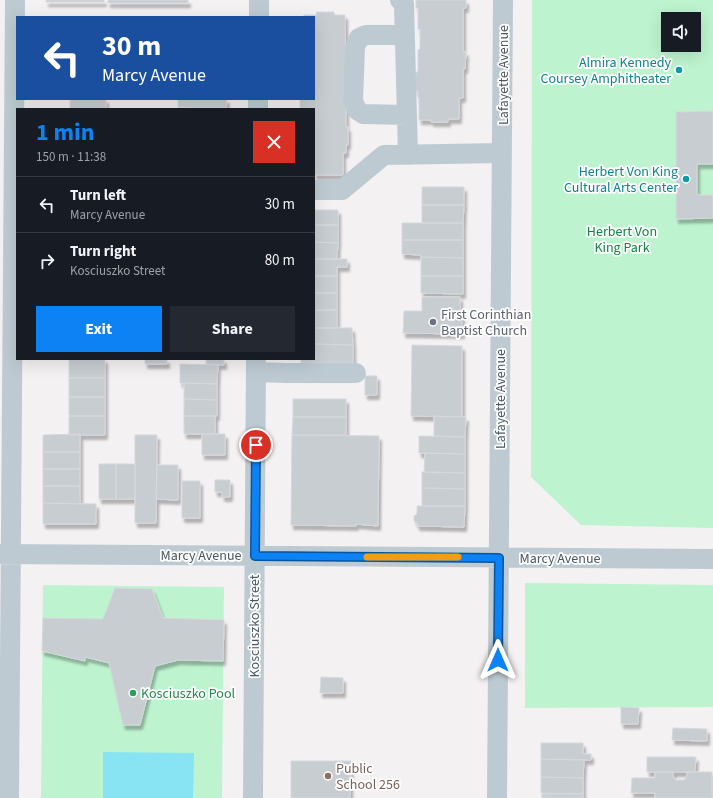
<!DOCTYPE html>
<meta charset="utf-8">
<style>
:root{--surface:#171b24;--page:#242831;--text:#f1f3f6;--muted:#9ea1a6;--line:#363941;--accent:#0c82f4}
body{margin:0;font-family:"Source Sans 3",sans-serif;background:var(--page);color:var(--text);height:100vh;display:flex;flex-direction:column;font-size:15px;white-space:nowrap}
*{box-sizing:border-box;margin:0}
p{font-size:13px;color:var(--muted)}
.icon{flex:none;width:22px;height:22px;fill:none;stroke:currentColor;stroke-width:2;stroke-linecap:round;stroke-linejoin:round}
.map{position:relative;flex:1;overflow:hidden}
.sheet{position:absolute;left:16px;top:108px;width:299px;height:252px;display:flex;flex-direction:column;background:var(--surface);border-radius:0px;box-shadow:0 4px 16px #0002}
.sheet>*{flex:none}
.top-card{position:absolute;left:16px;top:16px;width:299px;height:84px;border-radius:0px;box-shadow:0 4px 16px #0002;background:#1a4fa0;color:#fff;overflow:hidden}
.fabs{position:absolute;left:661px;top:12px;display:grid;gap:8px}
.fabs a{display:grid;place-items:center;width:40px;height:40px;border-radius:0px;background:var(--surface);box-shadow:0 4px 16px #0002;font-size:20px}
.pin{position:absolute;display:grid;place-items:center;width:34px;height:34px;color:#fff;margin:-17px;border:2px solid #fff;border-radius:50%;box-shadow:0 1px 4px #0007}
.me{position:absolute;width:44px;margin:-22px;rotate:0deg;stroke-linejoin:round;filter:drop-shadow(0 0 3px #0008)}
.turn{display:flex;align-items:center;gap:14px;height:84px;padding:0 20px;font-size:18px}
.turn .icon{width:52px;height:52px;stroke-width:2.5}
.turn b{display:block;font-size:28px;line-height:34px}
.round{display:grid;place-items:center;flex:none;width:42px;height:42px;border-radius:0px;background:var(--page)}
.headline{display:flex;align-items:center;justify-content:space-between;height:68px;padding:0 20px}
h1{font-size:24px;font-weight:700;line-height:30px;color:var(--accent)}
.button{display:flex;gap:8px;margin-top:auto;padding:8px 20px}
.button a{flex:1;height:46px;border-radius:0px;background:var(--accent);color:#fff;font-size:16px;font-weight:700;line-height:46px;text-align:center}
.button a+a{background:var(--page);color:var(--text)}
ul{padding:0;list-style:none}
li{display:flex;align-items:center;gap:12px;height:56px;padding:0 20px;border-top:1px solid var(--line)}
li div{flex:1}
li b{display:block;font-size:15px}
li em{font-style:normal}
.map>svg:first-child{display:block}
</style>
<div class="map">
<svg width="713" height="798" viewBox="0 0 713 798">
<defs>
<filter id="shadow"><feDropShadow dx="2.5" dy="4.5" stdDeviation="1" flood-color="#0004"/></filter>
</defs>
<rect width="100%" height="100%" fill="#f4f1f2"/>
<!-- green -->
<path fill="#bef3cf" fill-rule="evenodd" d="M532,0H713V528L581,525L531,477ZM668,19H694V45H668Z
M525,583L713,585V707L525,708Z
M43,585L224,587L222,798H41Z"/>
<!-- water -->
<path fill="#88e4f3" d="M103,752L194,753L193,798H103Z"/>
<!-- building -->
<path fill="#c8cdd2" stroke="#d5d8dd" filter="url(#shadow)" d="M46,0H104V2H46Z
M108,0H188V3H108Z
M416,0H466V8H463V52H466L465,69H463V98H459V119H448V122H431V120H419V98H418V91H415L416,72H418V50L420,49V29H418V8H416Z
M316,12H334V15H345L346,85H344V106H346V128L348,127V145H346V153H343V175H314V109H300V99H314V17H304V15H317Z
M70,99H106V109H70Z
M178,99H227L226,108L178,107Z
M178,107L226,108V109H178Z
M713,111V164H697V195H713V218L676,219V112Z
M422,187H464V205H422Z
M422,205H464L463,223H422Z
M314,210H338V225H314Z
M402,223H463V240H402Z
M314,225H338V243L314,242Z
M402,240H463V258L421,257V255L402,254Z
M314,242L338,243L337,259H314Z
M421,257L463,258V276H421Z
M314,259H347V267H337V276H314Z
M314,276H337V293H314Z
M421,276H463V294L421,293Z
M314,293H337V310H314Z
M422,297H460V310H462V334L403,333L404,311H422Z
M314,310H337V328H314Z
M314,328H352L353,345L314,344Z
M314,344L353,345V363H301V359H314Z
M412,345L462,346V417L411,416Z
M69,359H105V378H69Z
M145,359H167V364H145Z
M206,359H224V365L206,364Z
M180,364L218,365L217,384L180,383Z
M365,376H377V395H365Z
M69,378H105V397H69Z
M184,383L217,384V400L184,399Z
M69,397H105V416H69Z
M184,399L217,400V416H184Z
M293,399H346V417H293Z
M69,416H105V435H69Z
M184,416H215V434H184Z
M434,416L466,417L465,437L434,436Z
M293,417H346V435H292Z
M80,434V452H43V435Z
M202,434H225V455H202Z
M135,435H157L156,523H135Z
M292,435L379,436L378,526L356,524V526L291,525Z
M419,436L465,437V454L419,453Z
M43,452H80V469H43Z
M425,453L465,454V473L424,472Z
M99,464H116V499H99Z
M116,464H135V499H116Z
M157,465H178V500L156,499Z
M43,469H80V486H43Z
M422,472L465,473V489L422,488Z
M215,480H230V497H222V492H215Z
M182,481H200V518H182Z
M43,486H80V504L43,503Z
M422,488L465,489V506H422Z
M43,503L96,504V524H43Z
M417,506H465L464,527L417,526V523L414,521V516L417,514Z
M115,588L152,589L163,618L224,620L223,661L178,660L155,666L140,725H123L109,663L85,657V661L42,651L43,618L103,619Z
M321,677L343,678V693H320Z
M621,707L639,708L638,724H621Z
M673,728L707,729V741L672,740Z
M541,743H583V754H591V760L541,759Z
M647,757H696L695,772H647Z
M541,759L584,760L583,778L541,777Z
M291,761H351L350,798H291Z
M655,772H673V776L676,780H684L687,776V772H712V798H655V793H631L632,778H655Z
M541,777L583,778V794L541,793Z
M542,794H583V798H542Z"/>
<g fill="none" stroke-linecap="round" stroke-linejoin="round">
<!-- minor -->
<path stroke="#becad2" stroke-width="20" d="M400,0L404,4L408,155
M259,17V0
M405,35H366L359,38L355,47L353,101L357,110L363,114L407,115
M258,109V99
M314,190H342L384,155L502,153
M256,372L286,373H356
M0,554L713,559
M9,798L15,0
M253,798L256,359
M497,798L503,0"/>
</g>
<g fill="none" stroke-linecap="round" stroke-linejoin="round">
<defs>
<path id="route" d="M256,445L255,556L499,558L498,660"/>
</defs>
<!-- route casing -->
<use href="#route" stroke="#08549f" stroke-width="10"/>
<!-- route -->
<use href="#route" stroke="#0c82f4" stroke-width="7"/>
<!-- slow -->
<path stroke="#f59e0b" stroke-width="7" d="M367,557H458"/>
</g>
<!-- markers -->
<g fill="#0f9aa8" stroke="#fff" stroke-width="1.5">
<circle cx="679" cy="70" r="4"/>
<circle cx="686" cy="179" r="4"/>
</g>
<circle fill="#6b7280" stroke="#fff" stroke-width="1.5" cx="433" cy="322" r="4"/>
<circle fill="#2e9e5b" stroke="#fff" stroke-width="1.5" cx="133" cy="693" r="4"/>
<circle fill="#8d6e63" stroke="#fff" stroke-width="1.5" cx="328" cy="776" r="4"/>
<g text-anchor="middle" stroke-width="3.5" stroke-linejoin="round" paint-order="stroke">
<!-- culture labels -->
<g font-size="14" fill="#0d838f" stroke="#fff" text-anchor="end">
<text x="671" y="67">Almira Kennedy<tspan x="671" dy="16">Coursey Amphitheater</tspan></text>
<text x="678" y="176">Herbert Von King<tspan x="678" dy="16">Cultural Arts Center</tspan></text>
</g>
<!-- street labels -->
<g font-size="14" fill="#485761" stroke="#fff">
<text transform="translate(503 75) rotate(-90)" y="5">Lafayette Avenue</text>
<text transform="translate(500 399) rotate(-90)" y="5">Lafayette Avenue</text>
<text x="201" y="560">Marcy Avenue</text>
<text x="560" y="563">Marcy Avenue</text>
<text transform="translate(254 626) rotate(-90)" y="5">Kosciuszko Street</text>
</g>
<!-- park labels -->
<g font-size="14" fill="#108441" stroke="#fff">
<text x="622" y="236">Herbert Von<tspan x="622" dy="16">King Park</tspan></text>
</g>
<!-- worship labels -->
<g font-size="14" fill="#5b616d" stroke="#fff" text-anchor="start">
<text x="441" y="319">First Corinthian<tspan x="441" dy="16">Baptist Church</tspan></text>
</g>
<!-- leisure labels -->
<g font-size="14" fill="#27864d" stroke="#fff" text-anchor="start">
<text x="141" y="698">Kosciuszko Pool</text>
</g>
<!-- education labels -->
<g font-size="14" fill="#785e54" stroke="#fff" text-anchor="start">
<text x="336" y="773">Public<tspan x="336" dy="16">School 256</tspan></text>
</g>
</g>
</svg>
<div class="fabs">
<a><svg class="icon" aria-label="sound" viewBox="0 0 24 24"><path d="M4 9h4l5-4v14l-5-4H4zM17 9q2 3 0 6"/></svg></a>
</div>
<div class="pin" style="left:256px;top:445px;background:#d93025"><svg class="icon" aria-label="arrive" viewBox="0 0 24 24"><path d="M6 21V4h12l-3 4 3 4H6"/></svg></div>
<svg class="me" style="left:498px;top:660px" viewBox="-20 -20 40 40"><path d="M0-17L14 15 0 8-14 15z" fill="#0c82f4" stroke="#fff" stroke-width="4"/></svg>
<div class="top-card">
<div class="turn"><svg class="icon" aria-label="left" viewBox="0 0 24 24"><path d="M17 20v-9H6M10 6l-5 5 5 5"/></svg><div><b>30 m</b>Marcy Avenue</div></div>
</div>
<section class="sheet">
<div class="headline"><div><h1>1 min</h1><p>150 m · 11:38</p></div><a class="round" style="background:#d93025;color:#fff"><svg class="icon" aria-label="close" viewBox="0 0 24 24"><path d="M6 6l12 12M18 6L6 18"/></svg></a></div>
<ul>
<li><svg class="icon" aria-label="left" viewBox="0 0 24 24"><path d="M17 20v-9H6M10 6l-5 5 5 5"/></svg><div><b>Turn left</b><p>Marcy Avenue</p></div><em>30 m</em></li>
<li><svg class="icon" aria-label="right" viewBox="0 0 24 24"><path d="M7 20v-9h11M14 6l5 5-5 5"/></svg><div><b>Turn right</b><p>Kosciuszko Street</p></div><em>80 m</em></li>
</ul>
<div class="button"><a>Exit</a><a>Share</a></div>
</section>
</div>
